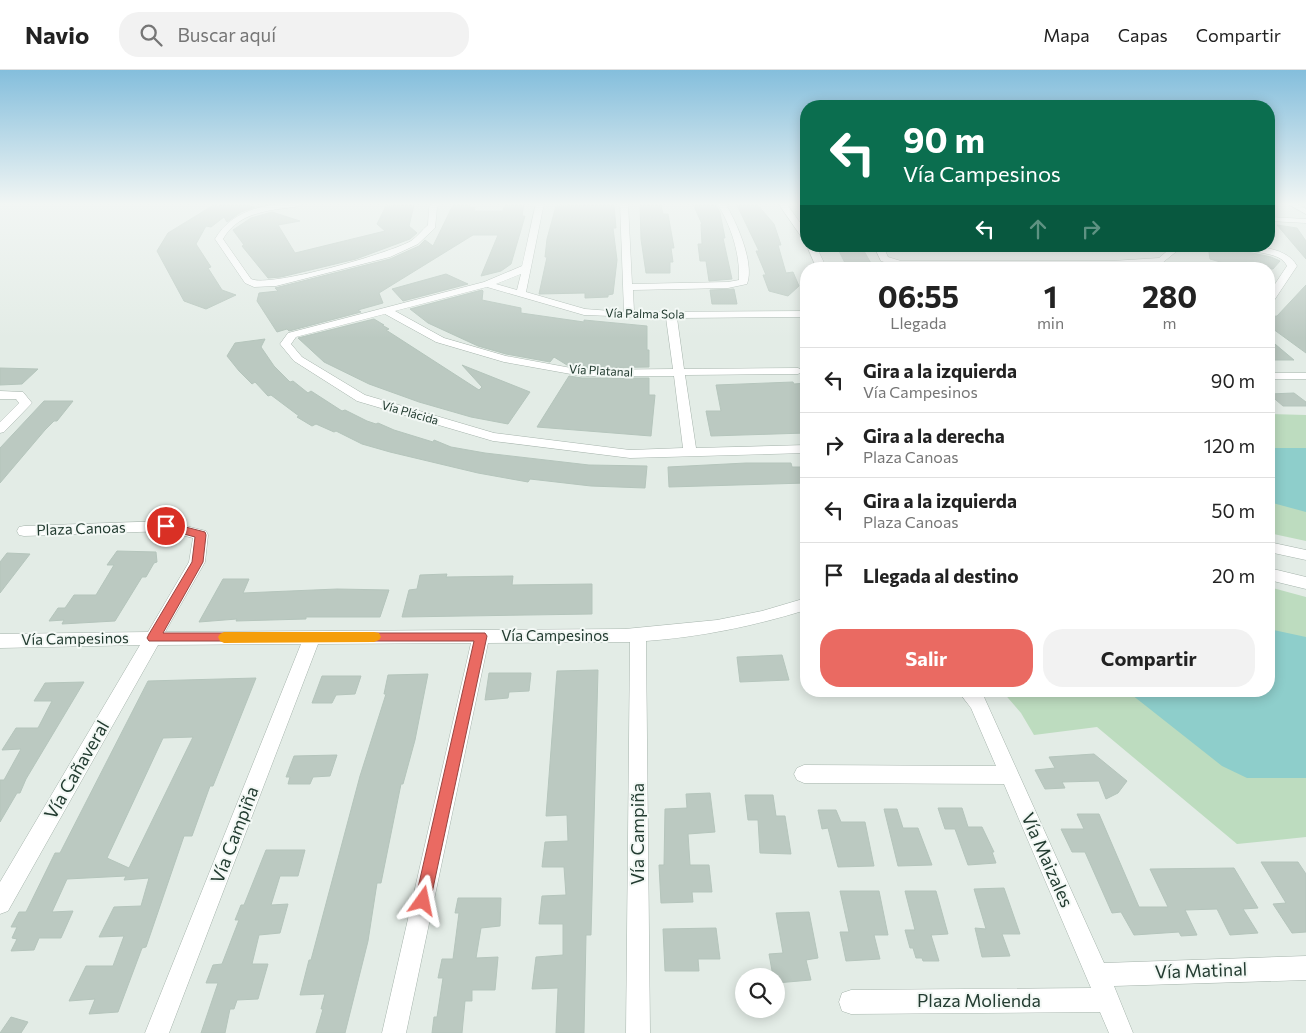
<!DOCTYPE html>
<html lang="es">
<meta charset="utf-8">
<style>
:root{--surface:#fff;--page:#f2f2f2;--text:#222;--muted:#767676;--line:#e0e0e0;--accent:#ea6a62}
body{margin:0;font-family:Commissioner,sans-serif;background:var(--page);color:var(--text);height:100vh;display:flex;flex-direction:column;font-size:19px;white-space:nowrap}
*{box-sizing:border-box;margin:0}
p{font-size:16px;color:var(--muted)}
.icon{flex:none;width:28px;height:28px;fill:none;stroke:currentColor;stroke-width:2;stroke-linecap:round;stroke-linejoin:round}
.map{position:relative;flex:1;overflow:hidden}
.details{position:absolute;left:800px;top:192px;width:475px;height:435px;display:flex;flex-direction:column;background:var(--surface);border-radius:20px;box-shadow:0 2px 12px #0003}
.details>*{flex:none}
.hud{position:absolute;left:800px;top:30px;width:475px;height:152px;border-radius:20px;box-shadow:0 2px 12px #0003;background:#0b6e4f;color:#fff;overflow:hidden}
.fabs{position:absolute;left:735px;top:898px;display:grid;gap:10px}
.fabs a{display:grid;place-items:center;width:50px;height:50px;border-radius:50%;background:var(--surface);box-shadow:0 2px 12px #0003;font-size:25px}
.pin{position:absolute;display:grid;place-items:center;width:42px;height:42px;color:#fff;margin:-21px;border:2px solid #fff;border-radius:50%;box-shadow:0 1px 5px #0007}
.me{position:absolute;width:55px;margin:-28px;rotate:12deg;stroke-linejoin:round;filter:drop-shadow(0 0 4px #0008)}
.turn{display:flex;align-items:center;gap:18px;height:105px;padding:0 20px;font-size:22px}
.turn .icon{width:65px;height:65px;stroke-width:2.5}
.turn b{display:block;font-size:35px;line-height:42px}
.lanes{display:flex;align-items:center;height:48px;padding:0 20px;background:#0003;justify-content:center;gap:25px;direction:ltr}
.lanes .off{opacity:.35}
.eta{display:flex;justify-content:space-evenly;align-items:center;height:85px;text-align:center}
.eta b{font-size:30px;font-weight:700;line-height:35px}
.action{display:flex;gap:10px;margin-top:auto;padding:10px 20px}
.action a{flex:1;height:58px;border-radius:20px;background:var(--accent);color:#fff;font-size:20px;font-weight:700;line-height:58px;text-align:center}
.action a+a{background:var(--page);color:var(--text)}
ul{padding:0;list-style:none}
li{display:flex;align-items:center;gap:15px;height:65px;padding:0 20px;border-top:1px solid var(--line)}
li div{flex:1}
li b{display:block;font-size:19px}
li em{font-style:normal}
header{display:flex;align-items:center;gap:30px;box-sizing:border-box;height:70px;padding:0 25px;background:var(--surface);border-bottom:1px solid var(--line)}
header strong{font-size:24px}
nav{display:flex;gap:28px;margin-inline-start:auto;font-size:18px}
.search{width:350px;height:45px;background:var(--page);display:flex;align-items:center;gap:12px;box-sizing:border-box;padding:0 18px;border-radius:20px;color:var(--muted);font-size:19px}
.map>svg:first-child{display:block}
</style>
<header>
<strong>Navio</strong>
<div class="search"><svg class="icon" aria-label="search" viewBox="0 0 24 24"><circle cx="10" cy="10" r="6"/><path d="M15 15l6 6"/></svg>Buscar aquí</div>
<nav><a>Mapa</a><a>Capas</a><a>Compartir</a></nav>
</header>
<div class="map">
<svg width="1306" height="963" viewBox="0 0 1306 963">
<rect width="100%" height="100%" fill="#e3ece6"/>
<!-- green -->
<path fill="#bddcbf" d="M1269,344L1306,345V471L1269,463Z
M1269,517L1306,527V767L1237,774L1097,657L1034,665L1021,643L1002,621H1269Z"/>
<!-- water -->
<path fill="#8ececb" d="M1269,378H1306V442L1269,432Z
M1269,559L1306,567V708H1247L1222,696L1127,621H1269Z"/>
<!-- building -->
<path fill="#bbc9c1" stroke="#b5c5bc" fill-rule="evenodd" d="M217,133L216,137L227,133H243L241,134L255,137L241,142L227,152L224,147L211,157L206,156L196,174L211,197L208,198L222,220L236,225L206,239L184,231L157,181L168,163Z
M454,133H470L469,137H475L474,141H503L505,133H524L522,146H525L511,194L501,201L481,206L498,165H473L379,223L383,233L358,240L361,242L289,261L287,259L277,262L257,231L259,223L278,221L275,218L390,189L419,176L425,170L433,176Z
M736,133H756L774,154L781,175H778L786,203L793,202L799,216L788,226L769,221L763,205H766L756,181H759Z
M693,134L716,135L720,143L725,168H723L732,209L709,211L706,191H700L698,174H702L701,154H702Z
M414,135L409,156L417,163L410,169L356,189L281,207L268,208L242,176L244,175L233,160L251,148L272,142L300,151L278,155L295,183L385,161L377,154L386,136Z
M614,135L616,158H613L617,190L613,224L608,225V227L585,228V223L539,224L547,187H545L547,169L556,136Z
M640,135H661L663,144H668L674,178H671L673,192H670V203H646L641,169Z
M1277,155L1297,158L1306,171V189Z
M1208,176H1236L1243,181L1271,187L1280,191L1273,199H1244L1210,189Z
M839,181H864L872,195L861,199H848Z
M446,204L468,214L403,231L392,219Z
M1306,215V283L1269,256V247L1277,246Z
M734,219L737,234H712L710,220Z
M482,220L483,221L482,230L521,238V243L584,252V250L647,256V280H649V297L582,298L567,295L554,287L550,292L506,284L478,276L428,253L410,239Z
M374,249L384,255H382L389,259L386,260L479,320L482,317L462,295L530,322L508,354L471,347L419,332L369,314L324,292L298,268Z
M265,269L261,277L274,296L290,312L293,311L308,323L311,321L342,341L345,340L367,351L376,354L378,353L394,360L433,372L434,370L451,377L485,383L589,395L647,396L645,418L591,416L530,409L528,412L478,403L390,382L362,374L336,361L334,362L316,354L312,356L297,347L299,346L271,325L268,326L255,312L252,314L239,301L227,286L235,273Z
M1269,269L1294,290H1273L1269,286Z
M0,298L38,299L22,314L0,315Z
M569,306L582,308H649V325H655L651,366L537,357Z
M793,312L794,314L806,313V363L711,366L706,341H721L716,315Z
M1294,323L1306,332V336H1283L1269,324Z
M44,331H73L57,351H54L45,360L0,413V378Z
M746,393H791L792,397H806V413L669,417L668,397Z
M117,481L156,482L157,492L154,493L146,507H142L115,551L62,554L64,550L49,551L58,538H65L74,525H96L114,495H107Z
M7,483L30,484L0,523V492Z
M447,504L446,507L513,506L512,515L592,514V544L402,547L409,520L417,519L420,505Z
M223,509H249L243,523L337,519L389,520L380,547H306V549L236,551L237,549L199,552Z
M782,585L789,610L740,612L737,587Z
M598,600L591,865H586L584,963H556L558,918L532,919L536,887L563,885V854H539L542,826L566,825L564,797H542L545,772L568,771L567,745L546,746L557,601Z
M489,603H531L529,621L509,622L508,628L485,630Z
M428,604L415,670L403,714H401L381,813H377L368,871L345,963H316L323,939H321L325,924L300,925L309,890H311L360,706L386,624H384L388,605Z
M322,606H361L355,624L336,625L332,633H312Z
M256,608L213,716H210L192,766H184L146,877L142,878L118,942L89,944L95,929L69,931L86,896H113L124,866L99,867L114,837L141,836L149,808L124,810L126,806L67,809L52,842L73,841L61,868H39L34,880L11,881L17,869L12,868L17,857H11L19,842H26L55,783H60L148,611ZM193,667L129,798L107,788L163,668Z
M84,612L26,709L20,723H17L0,752V710H4L21,679L2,680L16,658H38L52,631H34L45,613Z
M1094,684L1127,711L1118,723L1106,729L1099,711L1062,712L1065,718L1045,719L1035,700L1055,698L1049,687Z
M337,685L330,706L313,707L310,714H288L290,707H286L294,686Z
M710,723L715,762L688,764L690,795H709L712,822H692L693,832L661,833L659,795H664L665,739L687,738L686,724Z
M745,725H773L776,746H785L791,784L760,783L758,750H748Z
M938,738H962L968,757H982L994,782H992L996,793L968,795L955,759H945Z
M884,739H897L903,758H918L932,795L898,796Z
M818,740H836L841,752H865L874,796L838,797L828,758L822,759Z
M1077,744H1099L1139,837H1168L1150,799L1234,798L1258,838L1243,839L1258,863L1230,865L1217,839L1185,840L1197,865L1181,866L1179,862L1134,865L1121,842L1112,843L1085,782H1072L1061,759H1084Z
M266,780H305L298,806H280L271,835L288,834L280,863L259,865L252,894H268L258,929L237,930L234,939H230L225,963H201L218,913H206L213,895L222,894L239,850H235L241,835H244Z
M1261,792H1298L1306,804V862L1292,863L1273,834L1286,833Z
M1004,818L1020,864H1002L1010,886L982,887L975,858L986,859L974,819Z
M840,821H879L888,865H874L880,889L846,891L840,862H849Z
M905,821H936L948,864L931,865L939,891H923L922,888H916L913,878H910L905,860H915Z
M458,828H501L500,856L481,858L476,888L498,887L495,920H472V931H465L462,963H432L434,947H437L443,908H438L442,889H453L459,843H455Z
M809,842L818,888L806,890L811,910L776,913V906H773L769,884L783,883L776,843Z
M716,858L720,889H698L699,901H665L663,859Z
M11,947L28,952L21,963H0Z"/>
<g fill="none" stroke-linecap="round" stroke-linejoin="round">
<defs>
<path id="minor" d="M305,133C300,137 292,137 286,138C261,141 236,146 223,169L251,209C270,218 390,183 411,171C417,167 422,160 428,155L429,138L432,133H440L437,138L435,158L418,174L390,187L276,216L254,217L245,213L215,169C233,138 271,132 305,133Z
M536,133H544L526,222L585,239L624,242L620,133H628L632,214L728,212L739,210C740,183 731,156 717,133H725C736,151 755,193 747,214L728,218L633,220L634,242L806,241V247L677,248L684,299L798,298L804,301L798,304L685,305L696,378L806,375V383L630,388L493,371L357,331L294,291L280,274L288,263L484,212L522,196ZM521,204L517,220L496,214ZM487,217L584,245L666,248L673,299L582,300L506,286L444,268L395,241ZM385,244L436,272L504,292L582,306H674L683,378L630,380L494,363L365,325L302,287L291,274L296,267Z
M1286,133H1296L1306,139V144Z
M1269,147L1306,149V153L1269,151Z
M874,176H883L888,187L901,191H1112L1159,188L1173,176H1183L1161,194L1112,197H900L881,191Z
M1238,176C1256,176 1287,177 1297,196L1273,232L1269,233V223L1287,196C1280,180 1251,185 1238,176Z
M1269,303H1306V309H1269Z
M0,321L23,322L32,333L4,362L0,363V352L19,333L16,329H0Z
M166,451L206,461L208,465L205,492L165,562L625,559L717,550L762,541L806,528V540C754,556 701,567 646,571L650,963H626L630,572L488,573L406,963H382L471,573L318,574L169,963H145L301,574L158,575L8,841L0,844V812L140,575L0,578V564L148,562L189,492L193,468L166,461L24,466L19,465L17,461L19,457L24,456Z
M958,621H979L984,627L1104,893L1306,886V910L1114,916L1133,963H1109L1100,942L851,944L842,941L839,932L842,923L851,920L1091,918L1004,714L804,713L797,710L794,704L797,698L804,695L996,696L971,638Z"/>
<path id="tertiary" d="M778,133H786L806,161V170L803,169Z
M807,176H816L827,199H817Z
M1269,472L1306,480V490L1269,482Z
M1269,498L1306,507V519L1269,510Z"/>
</defs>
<!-- minor casing -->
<use href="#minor" stroke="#a6b4ac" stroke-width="1"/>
<!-- tertiary casing -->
<use href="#tertiary" stroke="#a6b4ac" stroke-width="1"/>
<!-- minor -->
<use href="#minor" fill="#fff" fill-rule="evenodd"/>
<!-- tertiary -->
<use href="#tertiary" fill="#fff" fill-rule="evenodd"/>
</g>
<!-- sky -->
<linearGradient id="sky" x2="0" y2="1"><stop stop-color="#84bedc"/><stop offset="0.5" stop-color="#f2f6f4"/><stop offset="1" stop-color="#f2f6f4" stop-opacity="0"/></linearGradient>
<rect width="1306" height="268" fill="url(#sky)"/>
<!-- route -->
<path fill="#ea6a62" stroke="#984540" d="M166,452L205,462L206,465L203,492L163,563H485L487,566L429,837L423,839L417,837L415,831L474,571H149L147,568L149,564L192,492L195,467L162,458L161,456L162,453Z"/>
<!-- slow -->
<path fill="#f59e0b" d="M224,562H374L379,563L381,567L379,570L374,572L224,573L220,571L218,567L220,564Z"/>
<g text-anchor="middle" stroke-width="4" stroke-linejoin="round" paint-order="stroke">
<!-- far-street labels -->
<g font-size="12" fill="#233c31" stroke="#f3f8f5">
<text transform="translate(645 244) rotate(1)" y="4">Vía Palma Sola</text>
<text transform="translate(601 301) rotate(3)" y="4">Vía Platanal</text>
<text transform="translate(410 343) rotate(16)" y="4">Vía Plácida</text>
</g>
<!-- street labels -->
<g font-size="15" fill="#233c31" stroke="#f3f8f5">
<text transform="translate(81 459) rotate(-2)" y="5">Plaza Canoas</text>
<text x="555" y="571">Vía Campesinos</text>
<text transform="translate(75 569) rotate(-1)" y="5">Vía Campesinos</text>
</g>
<!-- near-street labels -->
<g font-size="18" fill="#233c31" stroke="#f3f8f5">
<text transform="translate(77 700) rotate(-60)" y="6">Vía Cañaveral</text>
<text transform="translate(638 764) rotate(-90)" y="6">Vía Campiña</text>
<text transform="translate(235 765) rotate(-69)" y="6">Vía Campiña</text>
<text transform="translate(1047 790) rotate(66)" y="6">Vía Maizales</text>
<text transform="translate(1201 901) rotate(-2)" y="6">Vía Matinal</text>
<text x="979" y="937">Plaza Molienda</text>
</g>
</g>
</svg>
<div class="fabs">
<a><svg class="icon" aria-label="search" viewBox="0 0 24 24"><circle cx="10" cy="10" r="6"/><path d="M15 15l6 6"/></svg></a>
</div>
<div class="pin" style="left:166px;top:456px;background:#d93025"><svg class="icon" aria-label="arrive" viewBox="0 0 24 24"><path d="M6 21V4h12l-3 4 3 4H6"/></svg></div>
<svg class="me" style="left:423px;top:831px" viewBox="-20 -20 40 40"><path d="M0-17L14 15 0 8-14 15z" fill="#ea6a62" stroke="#fff" stroke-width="4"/></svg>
<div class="hud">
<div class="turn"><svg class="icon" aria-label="left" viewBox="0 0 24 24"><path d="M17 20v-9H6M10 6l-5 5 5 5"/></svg><div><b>90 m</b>Vía Campesinos</div></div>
<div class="lanes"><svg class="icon" aria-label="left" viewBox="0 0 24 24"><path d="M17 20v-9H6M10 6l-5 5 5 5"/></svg><svg class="icon off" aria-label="ahead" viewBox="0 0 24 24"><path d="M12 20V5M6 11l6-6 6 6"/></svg><svg class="icon off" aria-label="right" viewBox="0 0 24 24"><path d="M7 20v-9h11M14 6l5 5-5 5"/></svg></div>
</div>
<section class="details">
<div class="eta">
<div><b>06:55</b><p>Llegada</p></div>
<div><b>1</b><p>min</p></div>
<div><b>280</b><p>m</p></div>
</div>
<ul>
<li><svg class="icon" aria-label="left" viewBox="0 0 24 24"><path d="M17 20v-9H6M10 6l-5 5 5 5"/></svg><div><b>Gira a la izquierda</b><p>Vía Campesinos</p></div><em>90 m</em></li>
<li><svg class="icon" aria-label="right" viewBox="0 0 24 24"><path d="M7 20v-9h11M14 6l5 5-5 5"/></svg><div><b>Gira a la derecha</b><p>Plaza Canoas</p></div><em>120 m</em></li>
<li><svg class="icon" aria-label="left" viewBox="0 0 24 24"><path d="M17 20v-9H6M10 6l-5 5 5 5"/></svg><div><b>Gira a la izquierda</b><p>Plaza Canoas</p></div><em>50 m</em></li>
<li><svg class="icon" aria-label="arrive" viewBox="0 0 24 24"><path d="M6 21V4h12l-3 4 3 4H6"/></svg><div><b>Llegada al destino</b></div><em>20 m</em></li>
</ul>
<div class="action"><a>Salir</a><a>Compartir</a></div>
</section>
</div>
